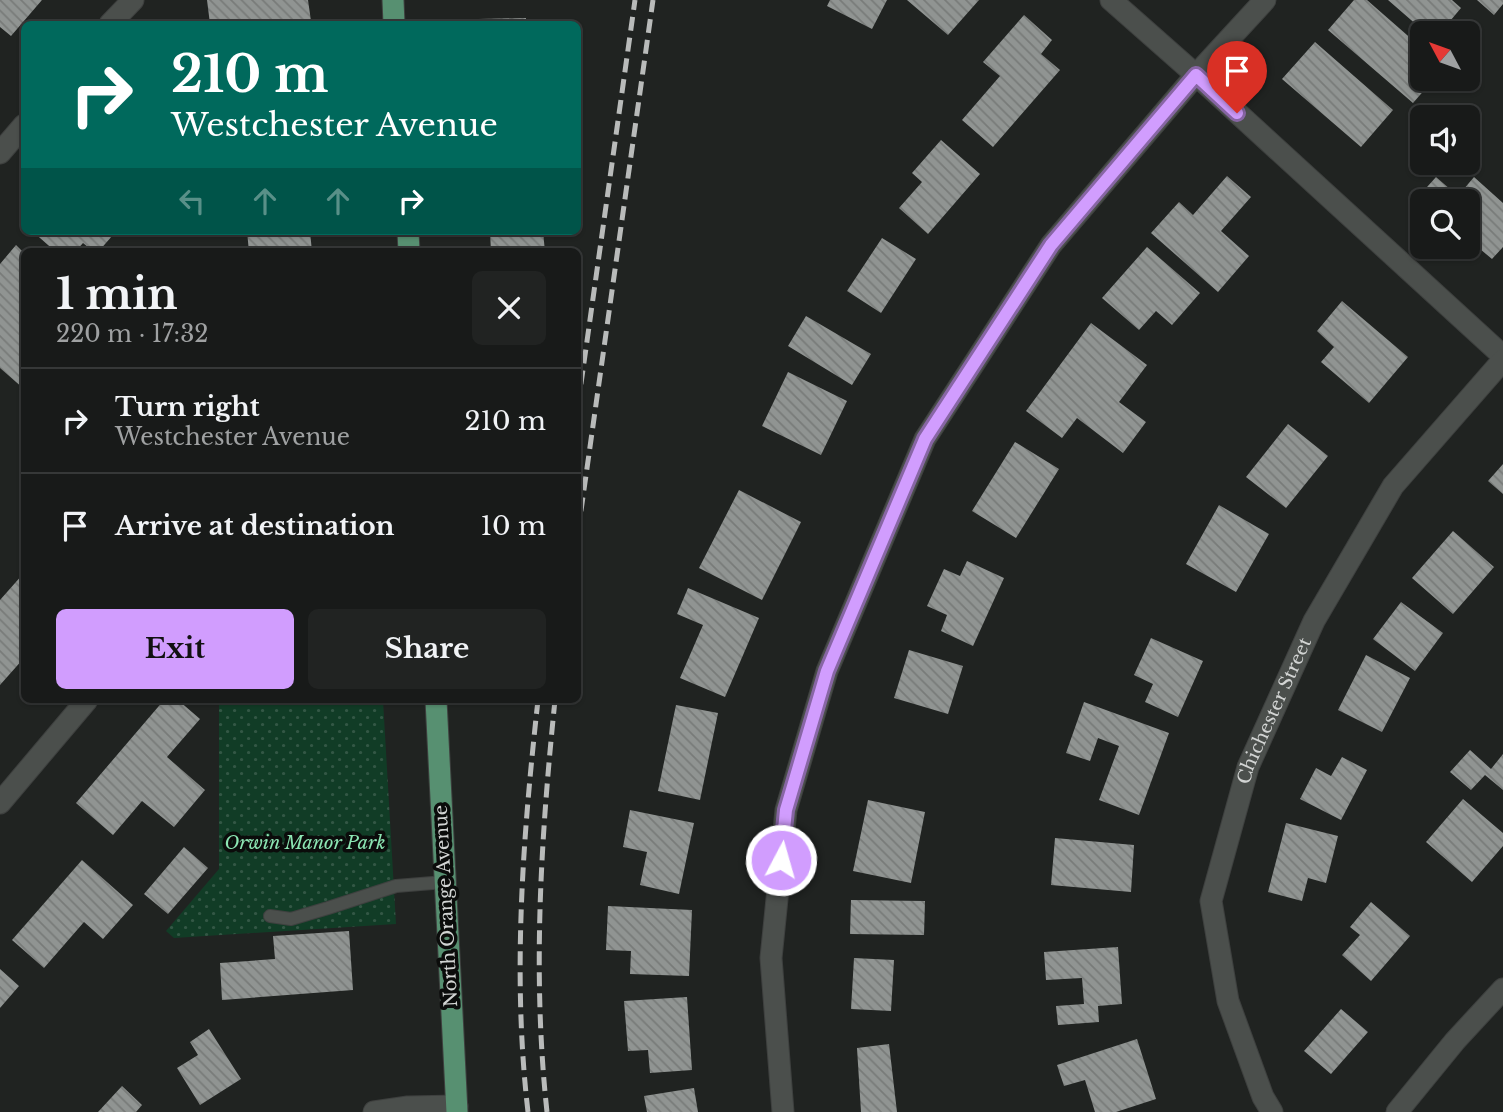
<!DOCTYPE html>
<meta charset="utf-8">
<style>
:root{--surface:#181a19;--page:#212322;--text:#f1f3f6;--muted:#9fa1a2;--line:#363838;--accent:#d19dfe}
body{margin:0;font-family:"Libre Baskerville",serif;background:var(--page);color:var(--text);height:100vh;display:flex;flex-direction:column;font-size:26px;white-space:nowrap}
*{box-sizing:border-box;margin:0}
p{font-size:23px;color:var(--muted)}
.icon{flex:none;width:38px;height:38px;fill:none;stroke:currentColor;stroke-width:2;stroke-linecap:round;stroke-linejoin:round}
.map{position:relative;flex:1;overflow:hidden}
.side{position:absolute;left:21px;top:248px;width:560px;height:455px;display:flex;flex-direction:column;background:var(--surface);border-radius:10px;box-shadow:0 2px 5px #0004,0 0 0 2px var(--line)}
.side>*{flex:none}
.banner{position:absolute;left:21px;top:21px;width:560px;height:214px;border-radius:10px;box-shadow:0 2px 5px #0004,0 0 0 2px var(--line);background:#00695c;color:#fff;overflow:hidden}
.needle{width:46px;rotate:311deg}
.tools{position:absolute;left:1410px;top:21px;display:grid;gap:14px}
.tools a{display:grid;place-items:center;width:70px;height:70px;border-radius:10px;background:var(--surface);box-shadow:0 2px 5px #0004,0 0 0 2px var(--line);font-size:35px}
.pin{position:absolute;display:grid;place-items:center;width:60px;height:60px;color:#fff;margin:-72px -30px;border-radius:50% 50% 50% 0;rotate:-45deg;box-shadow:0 0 7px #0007}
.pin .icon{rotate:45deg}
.me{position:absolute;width:77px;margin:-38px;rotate:6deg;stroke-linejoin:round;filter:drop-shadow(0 0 5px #0008)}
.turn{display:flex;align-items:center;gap:24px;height:147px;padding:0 35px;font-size:32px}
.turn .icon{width:91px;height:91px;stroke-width:2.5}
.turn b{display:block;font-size:49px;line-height:60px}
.lanes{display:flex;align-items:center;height:66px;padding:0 35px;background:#0003;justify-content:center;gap:35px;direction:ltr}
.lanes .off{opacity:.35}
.round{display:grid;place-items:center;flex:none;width:74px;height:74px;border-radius:10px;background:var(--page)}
.headline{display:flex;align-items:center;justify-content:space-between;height:119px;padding:0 35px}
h1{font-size:42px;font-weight:800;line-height:52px}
.action{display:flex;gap:14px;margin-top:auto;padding:14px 35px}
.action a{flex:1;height:80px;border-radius:10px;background:var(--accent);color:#111;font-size:28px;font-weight:800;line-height:80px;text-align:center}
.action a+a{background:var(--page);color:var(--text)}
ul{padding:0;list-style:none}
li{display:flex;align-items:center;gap:21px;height:105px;padding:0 35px;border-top:2px solid var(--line)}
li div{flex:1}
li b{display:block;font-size:26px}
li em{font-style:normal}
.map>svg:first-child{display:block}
</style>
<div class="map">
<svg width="1503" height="1112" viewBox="0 0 1503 1112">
<defs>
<pattern id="grass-dots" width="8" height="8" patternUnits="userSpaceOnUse" patternTransform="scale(1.75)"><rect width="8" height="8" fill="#113c26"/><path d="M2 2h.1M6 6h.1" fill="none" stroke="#335745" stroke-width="1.8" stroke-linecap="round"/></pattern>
<pattern id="building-back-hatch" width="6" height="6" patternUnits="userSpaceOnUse" patternTransform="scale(1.75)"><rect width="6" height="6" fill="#909492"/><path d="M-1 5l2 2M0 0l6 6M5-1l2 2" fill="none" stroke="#787b79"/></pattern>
</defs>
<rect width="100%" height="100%" fill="#202321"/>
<!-- grass -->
<path fill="url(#grass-dots)" d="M219,700H383L396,924L174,938L166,931L219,869Z"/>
<!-- building -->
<path fill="url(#building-back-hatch)" d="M0,0H42L11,36L0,27Z
M207,0H308L311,21L283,24H210Z
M830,0H887L872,29L827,6Z
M907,0H979L948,35Z
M1354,0H1367L1423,49V79H1434L1413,103L1328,30Z
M1388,0H1452L1461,8L1440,33H1426Z
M1477,0H1503V4L1494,15Z
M1024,15L1052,40L1041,54L1060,70L993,147L962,120L1000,76L983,62Z
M526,18V24H478V19Z
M1315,42L1393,110L1361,147L1282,79Z
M941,140L980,174L928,234L899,208L922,182L912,173Z
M1227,176L1251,197L1221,231L1249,256L1218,292L1151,233L1179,202L1193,215Z
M1436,177L1458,196L1474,177L1503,203V247L1492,259L1468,239V201H1425L1419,196Z
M32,231H109L113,235L98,252H94L83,243L75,252H56Z
M247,231H310L312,252H249Z
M490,231H543L545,252H491Z
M882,238L916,259L881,313L847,291Z
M16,245L24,253V389L0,368V264Z
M1147,247L1200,293L1172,325L1156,311L1139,330L1102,298Z
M1342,301L1408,357L1369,403L1321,362L1334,347L1317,331Z
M806,316L871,354L852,385L788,346Z
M1091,323L1147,365L1119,402L1146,422L1123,453L1077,418L1062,438L1026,411Z
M788,372L847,401L821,455L762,426Z
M1288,424L1328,456L1286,508L1246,477Z
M1015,442L1059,469L1016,538L972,511Z
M1503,464V494L1488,481Z
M739,490L801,522L762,600L699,568Z
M1219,505L1269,534L1236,592L1186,564Z
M1453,531L1494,567L1453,614L1412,578Z
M967,561L1004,578L973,646L941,631L947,615L927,606L944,569L960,576Z
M23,574L24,575V658L0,685V600Z
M688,588L759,618L725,697L680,678L703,625L677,614Z
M1401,602L1443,633L1415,671L1373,639Z
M1151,638L1203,661L1178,717L1145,702L1153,684L1134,675Z
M909,650L963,666L948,714L894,698Z
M1366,655L1410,678L1382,732L1338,710Z
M164,700H178L200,719L167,757L205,790L174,827L142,801L113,835L76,803Z
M1084,702L1169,733L1139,815L1099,800L1119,746L1098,738L1090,761L1066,753Z
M676,705L718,713L700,800L658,791Z
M1470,750L1491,769L1503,754V790L1485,775L1471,790L1450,772Z
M1342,757L1367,770L1341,820L1300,799L1316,768L1331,776Z
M1463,799L1503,833V846L1472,882L1426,842Z
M868,800L925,812L911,883L853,871Z
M630,810L694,823L679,894L640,885L647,852L623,847Z
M1286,823L1338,836L1326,883L1308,878L1302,901L1268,892Z
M1055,838L1134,845L1131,892L1051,885Z
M184,847L208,868L168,914L144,894Z
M82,860L133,905L103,939L84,922L44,968L12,940Z
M851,900L925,901L924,935L850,934Z
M1371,902L1410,936L1371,981L1342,955L1360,935L1350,927Z
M608,906L692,910L689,976L630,974L631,951L606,950Z
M349,931L353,990L222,1000L220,963L275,959L273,936Z
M1118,947L1122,1004L1098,1006L1099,1022L1058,1025L1056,1006L1084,1004L1082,978L1046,980L1044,952Z
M854,958L894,960L891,1011L851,1009Z
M0,969L19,986L0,1008Z
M687,997L692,1070L650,1073L648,1050L628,1051L624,1001Z
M1341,1009L1368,1032L1331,1074L1304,1051Z
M209,1029L241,1079L200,1105L177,1068L198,1055L190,1042Z
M1137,1039L1156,1099L1116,1112H1095L1085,1080L1064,1086L1057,1065Z
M889,1044L897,1112H861L857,1048Z
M122,1086L142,1105L136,1112H98Z
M694,1088L698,1112H647L644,1096Z"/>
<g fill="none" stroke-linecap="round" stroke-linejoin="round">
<defs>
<path id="lane" d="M270,916L291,919L328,908L396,886L445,882"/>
<g id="street">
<path d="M1111,0L1196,75L1503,356"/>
<path d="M110,24L133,0"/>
<path d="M0,153L24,125"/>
<path d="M0,803L87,700"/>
<path d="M374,1112L408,1107L457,1106"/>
<path d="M783,1112L771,958L786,810L827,671L925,439L1051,245L1196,75L1265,0"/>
<path id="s1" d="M1272,1112L1263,1097L1228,1001L1211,901L1248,767L1314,621L1393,486L1503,360"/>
<path d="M1397,1112L1455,1041L1503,989"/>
</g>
<path id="primary" d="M393,0L394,24
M408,231L409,252
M436,700L457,1112"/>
</defs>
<!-- lane casing -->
<use href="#lane" stroke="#3e403f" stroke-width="14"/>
<!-- street casing -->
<use href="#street" stroke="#3e403f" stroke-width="23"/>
<!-- primary casing -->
<use href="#primary" stroke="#3e403f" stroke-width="23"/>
<!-- lane -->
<use href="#lane" stroke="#4b4f4c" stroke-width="12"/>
<!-- street -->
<use href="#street" stroke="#4b4f4c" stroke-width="21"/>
<!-- primary -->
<use href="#primary" stroke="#579071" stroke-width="21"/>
<!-- rail -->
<path stroke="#b9bbba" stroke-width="5" stroke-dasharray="14 7" stroke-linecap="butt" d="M578,405L635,0
M578,532L653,0
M528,1112C512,975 523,836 538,700
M547,1112C532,974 541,837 555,700"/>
</g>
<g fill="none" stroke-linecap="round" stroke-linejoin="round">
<defs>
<path id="route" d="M781,860L786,810L827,671L925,439L1051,245L1196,75L1237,113"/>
</defs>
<!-- route casing -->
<use href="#route" stroke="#8866a5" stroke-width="18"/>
<!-- route -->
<use href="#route" stroke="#d19dfe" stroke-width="12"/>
</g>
<g text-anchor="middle" stroke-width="7" stroke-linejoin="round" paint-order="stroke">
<!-- street labels -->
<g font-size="18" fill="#d2d4d3" stroke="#0b0c0b">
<text dy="6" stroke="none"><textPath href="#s1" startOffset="422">Chichester Street</textPath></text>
<text transform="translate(446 906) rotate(-93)" y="6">North Orange Avenue</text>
</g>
<!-- park labels -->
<g font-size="18" font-style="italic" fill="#8ce6b3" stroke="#0b0c0b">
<text x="305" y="849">Orwin Manor Park</text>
</g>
</g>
</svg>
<div class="tools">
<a><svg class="needle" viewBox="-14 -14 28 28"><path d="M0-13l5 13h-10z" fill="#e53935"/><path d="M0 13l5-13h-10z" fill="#9fa1a2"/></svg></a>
<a><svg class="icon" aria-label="sound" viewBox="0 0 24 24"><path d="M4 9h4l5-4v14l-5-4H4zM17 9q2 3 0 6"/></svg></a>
<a><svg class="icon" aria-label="search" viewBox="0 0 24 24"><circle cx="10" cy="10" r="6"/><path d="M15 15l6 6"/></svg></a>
</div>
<div class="pin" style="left:1237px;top:113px;background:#d93025"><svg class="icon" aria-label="arrive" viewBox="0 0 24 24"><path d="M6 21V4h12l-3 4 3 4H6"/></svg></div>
<svg class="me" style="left:781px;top:860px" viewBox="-20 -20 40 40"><circle r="17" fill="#d19dfe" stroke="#fff" stroke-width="3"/><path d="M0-11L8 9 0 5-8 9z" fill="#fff"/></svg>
<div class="banner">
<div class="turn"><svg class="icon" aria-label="right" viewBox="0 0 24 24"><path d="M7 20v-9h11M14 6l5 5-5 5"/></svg><div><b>210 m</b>Westchester Avenue</div></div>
<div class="lanes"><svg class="icon off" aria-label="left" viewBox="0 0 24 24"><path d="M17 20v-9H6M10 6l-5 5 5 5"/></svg><svg class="icon off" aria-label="ahead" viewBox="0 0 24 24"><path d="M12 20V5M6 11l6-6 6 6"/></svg><svg class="icon off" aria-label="ahead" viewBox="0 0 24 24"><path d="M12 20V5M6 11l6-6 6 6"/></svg><svg class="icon" aria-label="right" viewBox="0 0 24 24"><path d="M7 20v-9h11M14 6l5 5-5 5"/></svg></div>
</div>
<section class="side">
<div class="headline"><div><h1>1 min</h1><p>220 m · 17:32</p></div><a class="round"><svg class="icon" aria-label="close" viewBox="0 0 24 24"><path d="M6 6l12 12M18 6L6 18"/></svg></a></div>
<ul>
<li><svg class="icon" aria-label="right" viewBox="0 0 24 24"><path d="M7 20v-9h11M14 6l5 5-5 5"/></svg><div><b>Turn right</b><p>Westchester Avenue</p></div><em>210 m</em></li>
<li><svg class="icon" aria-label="arrive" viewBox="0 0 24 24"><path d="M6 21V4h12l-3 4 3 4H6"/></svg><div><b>Arrive at destination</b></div><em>10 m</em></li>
</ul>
<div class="action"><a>Exit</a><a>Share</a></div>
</section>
</div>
